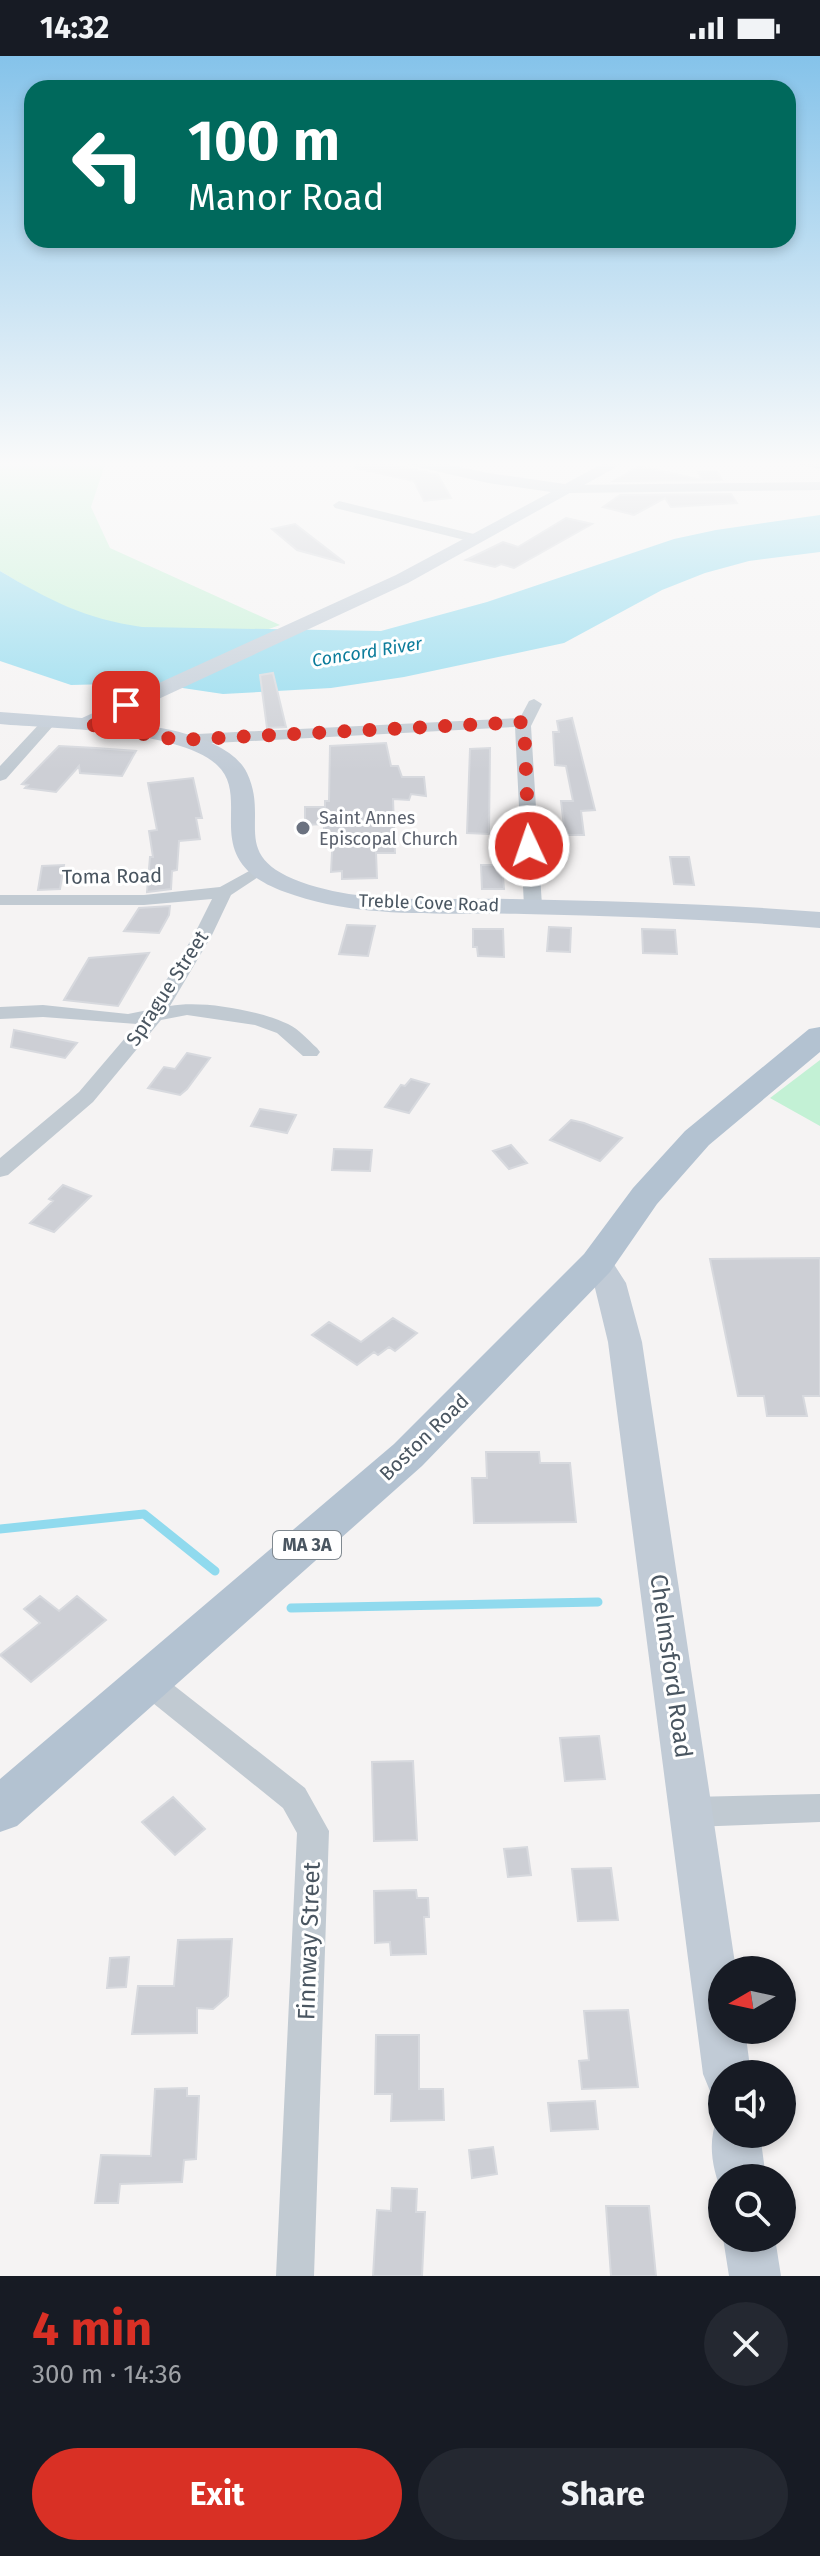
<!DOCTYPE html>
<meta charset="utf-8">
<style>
:root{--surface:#171b24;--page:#242831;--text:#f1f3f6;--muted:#9ea1a6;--accent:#d93025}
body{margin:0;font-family:"Fira Sans",sans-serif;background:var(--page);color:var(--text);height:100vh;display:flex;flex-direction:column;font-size:30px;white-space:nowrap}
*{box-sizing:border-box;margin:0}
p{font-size:26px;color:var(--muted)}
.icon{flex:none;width:44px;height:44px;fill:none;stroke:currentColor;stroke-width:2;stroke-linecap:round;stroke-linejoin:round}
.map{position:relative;height:2220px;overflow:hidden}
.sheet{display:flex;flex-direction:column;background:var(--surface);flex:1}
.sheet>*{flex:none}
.top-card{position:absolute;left:24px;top:24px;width:772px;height:168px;border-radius:24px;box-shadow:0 4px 12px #0003;background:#00695c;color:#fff;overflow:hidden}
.needle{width:52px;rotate:261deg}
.fabs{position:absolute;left:708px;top:1900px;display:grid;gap:16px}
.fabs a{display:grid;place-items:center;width:88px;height:88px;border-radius:50%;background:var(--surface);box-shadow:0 4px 12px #0003;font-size:40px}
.pin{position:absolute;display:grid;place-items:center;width:68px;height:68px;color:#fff;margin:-34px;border-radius:16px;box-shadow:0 4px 12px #0006}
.me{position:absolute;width:88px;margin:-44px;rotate:357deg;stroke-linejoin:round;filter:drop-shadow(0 0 6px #0008)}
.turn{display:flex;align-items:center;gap:28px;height:168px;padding:0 32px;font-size:36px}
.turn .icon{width:104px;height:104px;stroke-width:2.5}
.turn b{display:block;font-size:56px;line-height:68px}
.round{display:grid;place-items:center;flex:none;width:84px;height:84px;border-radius:42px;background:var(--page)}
.summary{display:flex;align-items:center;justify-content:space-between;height:136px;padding:0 32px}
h1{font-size:48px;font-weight:700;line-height:60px;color:var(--accent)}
.cta{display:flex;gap:16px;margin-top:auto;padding:16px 32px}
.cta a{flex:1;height:92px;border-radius:48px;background:var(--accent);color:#fff;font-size:32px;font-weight:700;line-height:92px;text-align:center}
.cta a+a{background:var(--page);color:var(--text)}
.status{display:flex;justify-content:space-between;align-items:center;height:56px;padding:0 40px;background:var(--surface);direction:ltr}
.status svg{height:22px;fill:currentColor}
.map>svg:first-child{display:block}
</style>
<div class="status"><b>14:32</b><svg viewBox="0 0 49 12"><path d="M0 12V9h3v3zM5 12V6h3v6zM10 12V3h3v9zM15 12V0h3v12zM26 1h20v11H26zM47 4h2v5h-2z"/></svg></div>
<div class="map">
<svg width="820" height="2220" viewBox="0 0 820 2220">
<rect width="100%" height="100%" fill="#f5f3f3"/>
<!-- green -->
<path fill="#c3f1d5" d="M0,404L106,405L91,451L110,492L280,569L266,574C214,573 157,577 106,566C68,558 32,534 0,515Z
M820,1004V1070L770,1042Z"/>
<!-- water -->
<path fill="#90daee" d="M820,459V496L749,505L705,517L662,534L564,587L404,621L331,632L223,638L149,627L71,629L0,605V515C49,544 85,563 142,571L381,575L487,546L674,483L716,474Z"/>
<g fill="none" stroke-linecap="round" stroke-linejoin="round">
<!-- stream -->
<path stroke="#90daee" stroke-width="9" d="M0,1473L144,1458L215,1515
M291,1552L598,1546"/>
</g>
<!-- building -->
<path fill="#cdcfd5" stroke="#d7d9de" stroke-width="2" d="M356,404H395L399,410L438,419L451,442L424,445L414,425L355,412Z
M639,410L702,424L698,416L717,415L722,424L614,425Z
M731,438L737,447L671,451L665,442L634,459L603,451L620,439Z
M566,462L592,468L514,512L501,508L495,511L466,504L503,486L518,491Z
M295,468L344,506V507L297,494L272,473Z
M273,617L286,671L267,672L260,619Z
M572,662L595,754L581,755L584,779H565L561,745H573L566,710L555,709L553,676H559L557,665Z
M386,687L391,710H398L402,721H424L426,740L411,738L409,744L393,743L395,797H376L377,822L342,823V815L331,816L333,778H324V768L305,769V751H325V745H329L330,690Z
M59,690L96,692L136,695L122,720L80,717L79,710L56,736L25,732L28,729L22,728Z
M490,692L489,778L467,777L470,693Z
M193,722L202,762H196L200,783L179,785L177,814L172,815L171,833L147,836L150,801H153L149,775L157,774L148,727Z
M670,801H689L694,829L674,828Z
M64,809L60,833L38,834L42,810Z
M481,809H502L504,833H482Z
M170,850L169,859L159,877L124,875L139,852Z
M347,869L375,870L368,900L339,898Z
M549,871L571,872L570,896L547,895Z
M473,873H503L504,901L478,900L477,891H473Z
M642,873L675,874L677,898L643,897Z
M149,897L118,950L64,944L89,902Z
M14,974L77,987L65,1002L11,991Z
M187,997L210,1002L187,1033L180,1039L148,1032L164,1011L175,1013Z
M411,1023L429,1028L409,1057L385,1051L401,1029L405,1030Z
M260,1053L296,1059L287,1077L251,1070Z
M571,1064L584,1067L622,1082L600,1105L550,1084Z
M511,1089L527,1107L509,1113L493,1095Z
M334,1093L372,1094L370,1115L332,1114Z
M63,1129L91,1140L54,1176L30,1167L53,1145L49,1143Z
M820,1202V1340H803L807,1360H767L764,1340H738L710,1203Z
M393,1262L417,1277L395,1295L389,1291L378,1299L374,1296L357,1309L312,1279L329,1266L361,1286Z
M486,1396H539L540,1407H570L576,1466L474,1467L472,1422H487Z
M40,1540L59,1555L77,1540L106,1564L31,1626L0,1599L40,1567L24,1553Z
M599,1680L605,1723L565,1725L560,1682Z
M413,1705L417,1784L374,1785L372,1706Z
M173,1741L205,1773L175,1799L142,1766Z
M527,1791L531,1819L508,1821L504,1793Z
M611,1812L618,1864L578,1865L572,1813Z
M416,1834L417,1842H428L429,1861H424L426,1898L391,1899L390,1886L375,1887L374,1835Z
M232,1883L228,1940L213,1953L197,1952V1977L132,1978L138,1930H174L178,1884Z
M129,1901L126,1931L107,1932L110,1902Z
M628,1954L638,2031L582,2033L579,2005L589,2004L584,1955Z
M376,1979H419V2033H443L444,2064L391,2065L392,2038H375Z
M187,2032V2040H199L196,2103L184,2104L182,2126L120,2128L118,2147H95L101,2099L151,2100L155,2033Z
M595,2045L598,2073L551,2075L548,2047Z
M493,2091L497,2118L472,2122L469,2094Z
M392,2132L417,2133L416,2156H425L422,2220H373L377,2154L391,2155Z
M606,2150H649L656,2220H611Z"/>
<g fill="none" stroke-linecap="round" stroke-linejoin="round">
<!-- street -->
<path fill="#c1cad2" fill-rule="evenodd" d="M784,404L820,407V413L786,406Z
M820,426V434L568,437L562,433L568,429Z
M339,445L482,480L483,483L477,487L335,452L333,449Z
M534,643L542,648L531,670L542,850L533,855L524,850L515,671L178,689L170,684L178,679L520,662L529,645Z
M48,662L53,664V670L6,723L0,725V710L43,664Z
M260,809L269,814L231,839L212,879L170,950C201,944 258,954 288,968C299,973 308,984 317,992L320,996L317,1000H303L277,977L255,969L187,959L161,964L93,1046L8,1119L0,1121V1102L79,1036L137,968L43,961L0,963V951L43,949L128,958L148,954L194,879L212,843L144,849H0V839H144L220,831Z
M148,1613L158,1617L305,1732L329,1775L314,2220H276L297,1777L283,1752L138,1635L133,1626L138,1617Z
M820,1738V1766L692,1771L681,1766L676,1756L681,1746L692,1741Z"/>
<!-- secondary -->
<path fill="#c1cbd6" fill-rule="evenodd" d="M398,404H428L488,417L565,428L609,404H629L408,527L111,665C149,669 228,678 247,717C270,765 228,799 301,826C368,850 443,841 512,843C615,845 717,848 820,856V872C722,864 623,860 524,858C444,856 361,864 285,836C195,804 254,743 217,709C179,673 53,673 0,668V656L82,662L396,519L551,436L488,427L400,407Z
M597,1196L608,1199L626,1227L642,1286L736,1914H722V1974H745L751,2018H722V2040L710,2035L703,2018L608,1286L594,1228L581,1207L586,1199Z
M722,2059V2078H760L766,2122H722V2137C712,2112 707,2085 718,2061Z
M723,2182H775L781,2220H729Z"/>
<!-- primary -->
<path fill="#b3c2d1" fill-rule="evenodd" d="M820,971V996L709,1089L657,1148L610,1216L422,1410L17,1770L0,1776V1723L394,1388L584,1198L633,1132L685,1075L809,973Z"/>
</g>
<!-- sky -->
<linearGradient id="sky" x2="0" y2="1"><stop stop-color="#85c3ea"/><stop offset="0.57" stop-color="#fafafa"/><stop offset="1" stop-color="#fafafa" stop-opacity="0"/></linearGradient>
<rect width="820" height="715" fill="url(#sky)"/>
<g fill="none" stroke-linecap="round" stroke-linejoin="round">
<!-- route -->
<path stroke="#d93025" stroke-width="14" stroke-dasharray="0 25.2" d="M126,649L87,668L178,684L524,666L529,790"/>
</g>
<!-- markers -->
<circle fill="#6b7280" stroke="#fff" stroke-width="3" cx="303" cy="772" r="8"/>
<g text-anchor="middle" stroke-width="6" stroke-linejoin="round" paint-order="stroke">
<!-- far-water labels -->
<g font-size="18" font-style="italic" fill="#0c7c9b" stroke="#fff">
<text transform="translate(367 596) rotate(-9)" y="6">Concord River</text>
</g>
<!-- far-worship labels -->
<g font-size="18" fill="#5b616d" stroke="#fff" text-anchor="start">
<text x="319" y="768">Saint Annes<tspan x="319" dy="21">Episcopal Church</tspan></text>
</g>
<!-- far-street labels -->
<g font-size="18" fill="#4a5661" stroke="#fff">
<text transform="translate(429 847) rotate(2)" y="6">Treble Cove Road</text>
</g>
<!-- shield labels -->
<rect fill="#fff" stroke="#808990" stroke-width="2" x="273" y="1475" width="68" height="28" rx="6"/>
<g font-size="18" font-weight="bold" fill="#4a5661">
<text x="307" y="1495">MA 3A</text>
</g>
<!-- street labels -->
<g font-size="20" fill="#4a5661" stroke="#fff">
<text transform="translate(112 820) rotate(-1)" y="7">Toma Road</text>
<text transform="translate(167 932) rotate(-57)" y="7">Sprague Street</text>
<text transform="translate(424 1381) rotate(-44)" y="7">Boston Road</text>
</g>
<!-- near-street labels -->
<g font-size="24" fill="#4a5661" stroke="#fff">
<text transform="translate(671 1610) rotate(82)" y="8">Chelmsford Road</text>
<text transform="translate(309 1885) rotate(-88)" y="8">Finnway Street</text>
</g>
</g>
</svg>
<div class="fabs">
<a><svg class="needle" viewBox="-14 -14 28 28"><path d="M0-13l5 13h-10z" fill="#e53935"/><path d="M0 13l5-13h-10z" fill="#9ea1a6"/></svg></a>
<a><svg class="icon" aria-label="sound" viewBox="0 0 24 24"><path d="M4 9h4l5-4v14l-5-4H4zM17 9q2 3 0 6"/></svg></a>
<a><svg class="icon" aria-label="search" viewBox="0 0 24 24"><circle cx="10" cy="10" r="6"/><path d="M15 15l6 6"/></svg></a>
</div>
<div class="pin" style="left:126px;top:649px;background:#d93025"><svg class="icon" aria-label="arrive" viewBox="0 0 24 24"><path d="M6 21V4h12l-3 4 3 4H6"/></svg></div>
<svg class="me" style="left:529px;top:790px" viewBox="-20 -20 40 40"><circle r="17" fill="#d93025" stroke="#fff" stroke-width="3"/><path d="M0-11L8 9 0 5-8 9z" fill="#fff"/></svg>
<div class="top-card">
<div class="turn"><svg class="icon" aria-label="left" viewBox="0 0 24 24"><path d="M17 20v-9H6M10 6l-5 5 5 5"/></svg><div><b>100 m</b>Manor Road</div></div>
</div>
</div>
<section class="sheet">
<div class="summary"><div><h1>4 min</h1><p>300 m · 14:36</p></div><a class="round"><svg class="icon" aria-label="close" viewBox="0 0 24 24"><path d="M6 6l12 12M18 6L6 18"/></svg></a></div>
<div class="cta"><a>Exit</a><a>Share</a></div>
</section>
